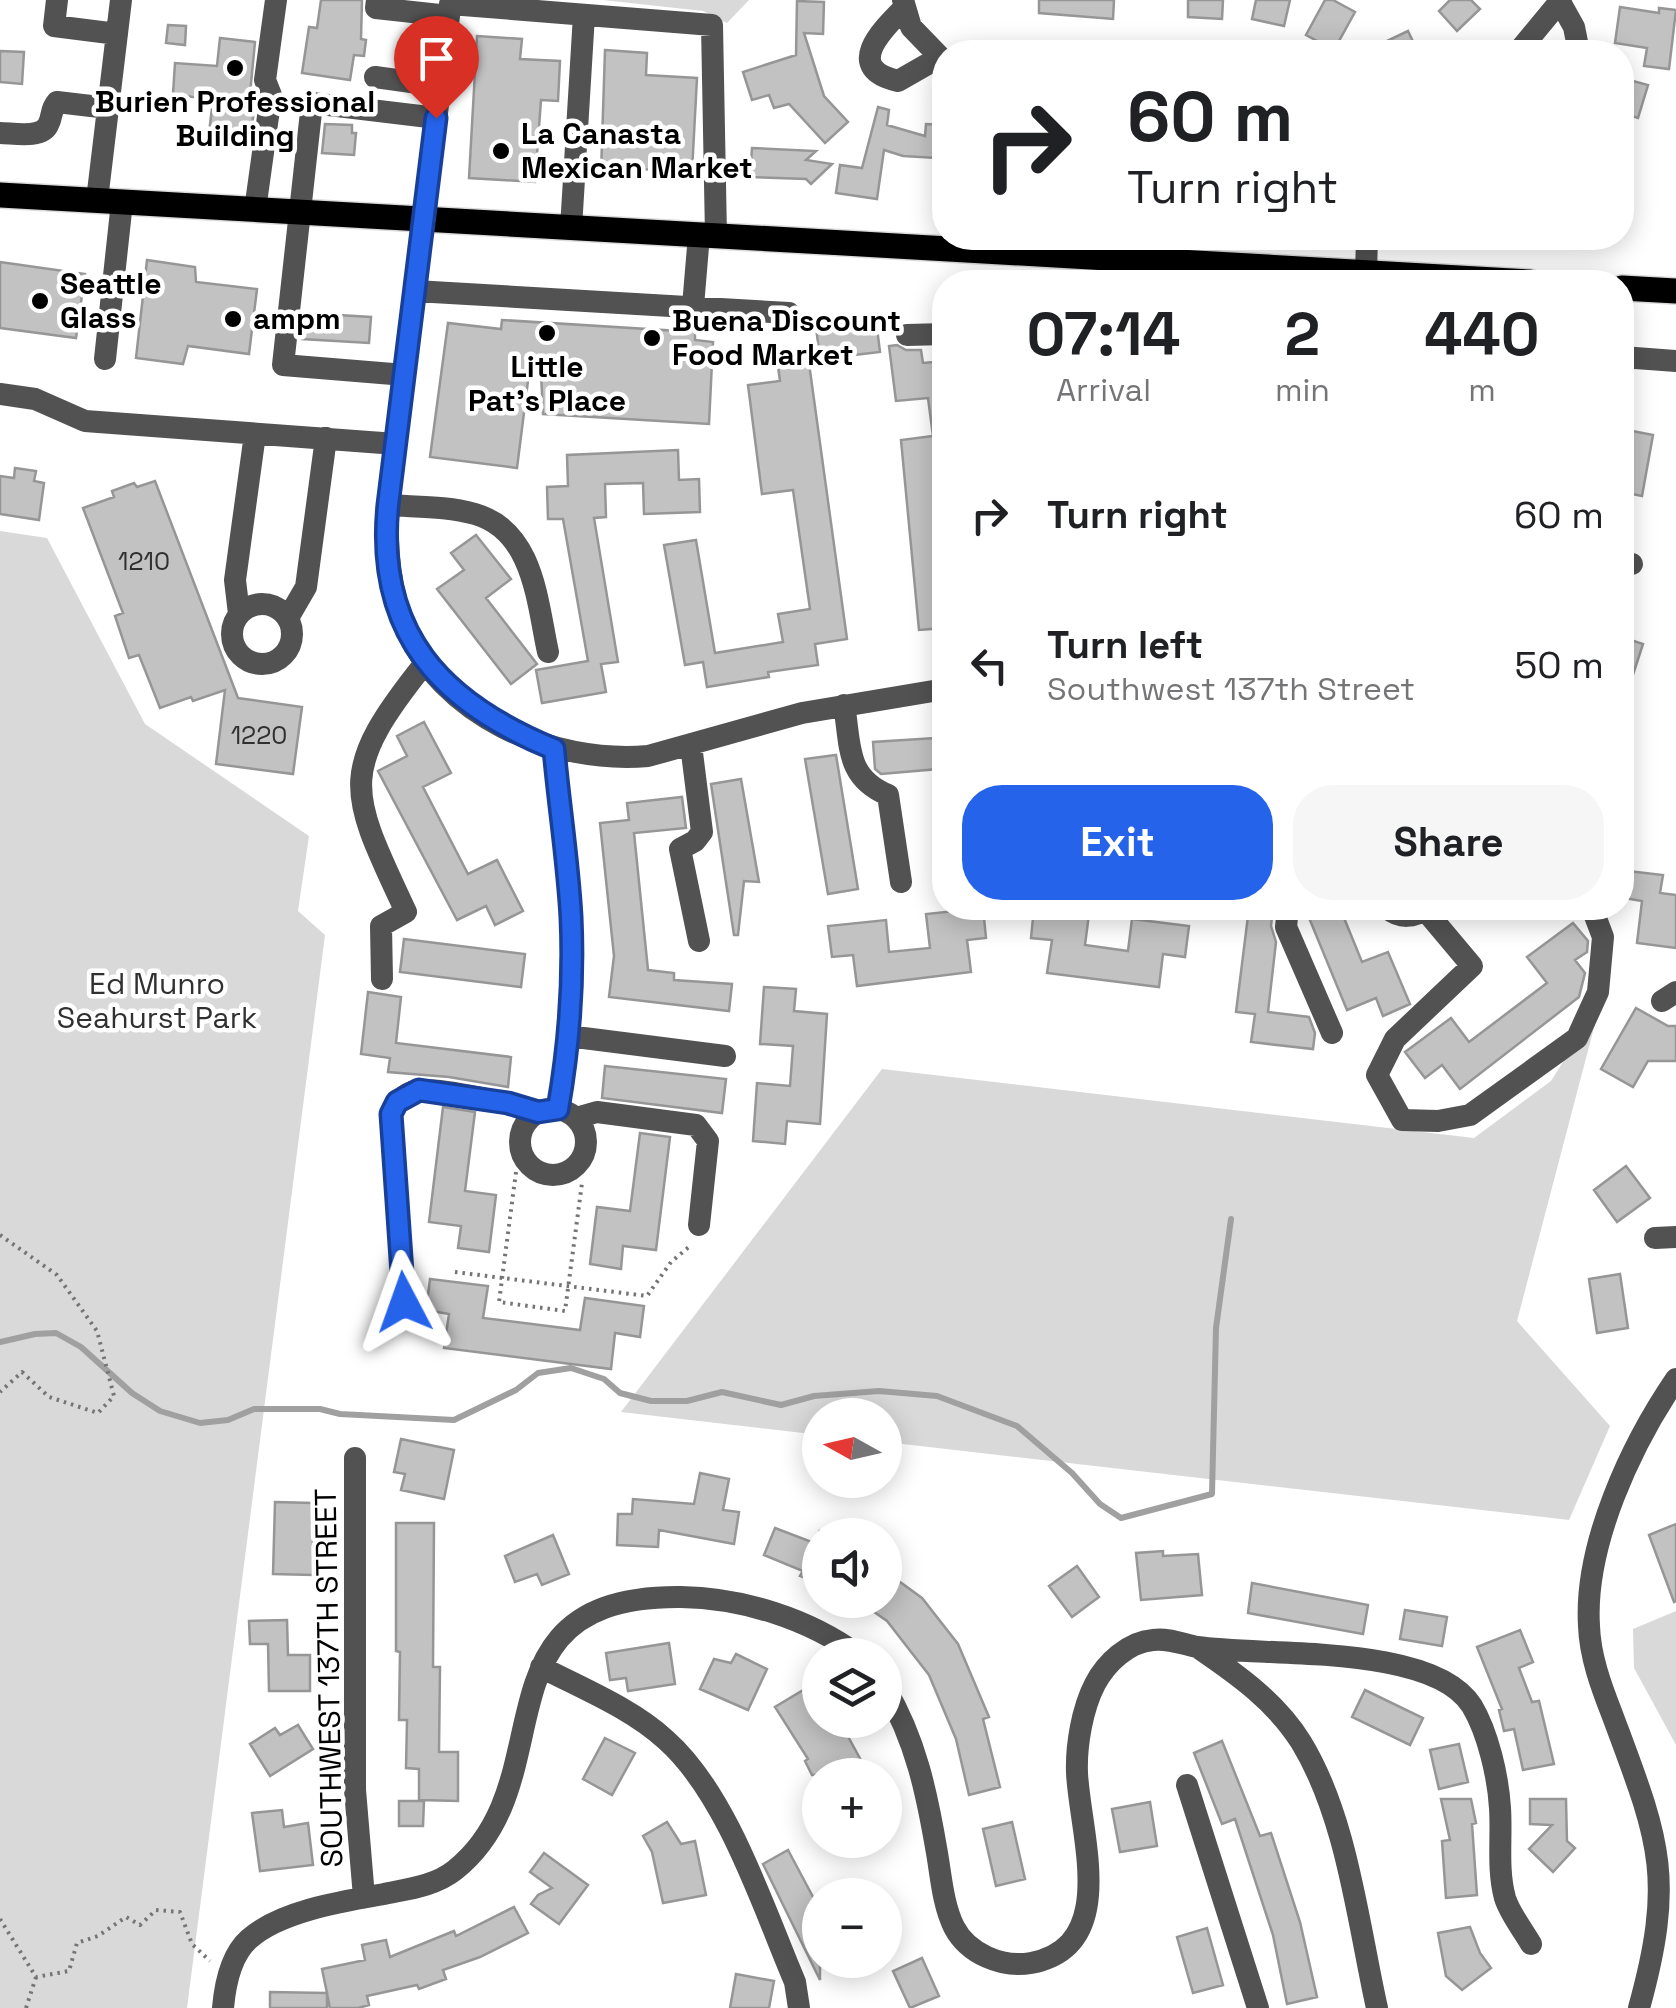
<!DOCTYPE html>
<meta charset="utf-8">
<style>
:root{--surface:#fff;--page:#f6f6f6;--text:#202124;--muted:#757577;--accent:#2563eb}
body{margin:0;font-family:"Space Grotesk",sans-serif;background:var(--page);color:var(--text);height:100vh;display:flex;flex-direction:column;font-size:38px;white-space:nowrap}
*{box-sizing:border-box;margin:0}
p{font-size:32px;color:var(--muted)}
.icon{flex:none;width:55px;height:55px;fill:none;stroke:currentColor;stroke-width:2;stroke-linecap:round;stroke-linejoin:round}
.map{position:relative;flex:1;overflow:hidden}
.details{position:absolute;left:932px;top:270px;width:702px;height:650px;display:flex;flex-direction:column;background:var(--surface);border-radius:40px;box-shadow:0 5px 25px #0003}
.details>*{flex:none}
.top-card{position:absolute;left:932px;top:40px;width:702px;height:210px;border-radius:40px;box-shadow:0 5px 25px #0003;background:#fff;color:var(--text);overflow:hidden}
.needle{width:65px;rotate:278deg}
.controls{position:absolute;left:802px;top:1398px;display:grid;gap:20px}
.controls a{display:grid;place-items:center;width:100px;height:100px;border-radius:50%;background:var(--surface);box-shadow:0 5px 25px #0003;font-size:50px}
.pin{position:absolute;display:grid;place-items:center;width:85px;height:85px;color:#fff;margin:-102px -42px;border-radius:50% 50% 50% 0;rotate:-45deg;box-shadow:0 0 10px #0007}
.pin .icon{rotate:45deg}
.me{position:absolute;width:110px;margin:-55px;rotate:356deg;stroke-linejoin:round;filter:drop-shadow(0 0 8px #0008)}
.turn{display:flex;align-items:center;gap:35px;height:210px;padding:0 30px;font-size:45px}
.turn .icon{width:130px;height:130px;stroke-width:2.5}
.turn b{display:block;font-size:70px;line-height:85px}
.eta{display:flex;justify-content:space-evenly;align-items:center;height:170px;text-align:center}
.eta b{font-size:60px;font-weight:700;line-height:70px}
.cta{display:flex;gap:20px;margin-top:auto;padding:20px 30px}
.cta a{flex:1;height:115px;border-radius:40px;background:var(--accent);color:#fff;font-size:40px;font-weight:700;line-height:115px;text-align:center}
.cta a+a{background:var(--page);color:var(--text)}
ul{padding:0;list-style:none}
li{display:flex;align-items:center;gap:30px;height:150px;padding:0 30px}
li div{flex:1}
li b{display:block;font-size:38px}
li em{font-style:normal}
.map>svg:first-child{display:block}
</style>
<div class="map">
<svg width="1676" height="2008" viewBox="0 0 1676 2008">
<rect width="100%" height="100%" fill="#fff"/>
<!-- green -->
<path fill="#d9d9d9" d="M603,0H749L727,23L703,11Z
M0,531L47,538L145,724L309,836L298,911L325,935L187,2008H0Z
M1601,1001L1517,1321L1610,1426L1569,1520L885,1442V1415H820V1435L621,1412L882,1069L1474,1138L1551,1081Z
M1676,1611V1745L1634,1668L1633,1629Z"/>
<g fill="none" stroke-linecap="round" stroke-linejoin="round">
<!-- stream -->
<path stroke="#a0a0a0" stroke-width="6" d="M0,1342L35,1334L56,1333L81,1347L132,1393L160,1411L200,1423L228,1420L254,1409H320L340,1414L454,1420L516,1390L538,1373L571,1368L604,1379L620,1393L651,1401H687L722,1392L781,1405L814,1396L879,1391L937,1396L1017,1426L1072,1473L1100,1504L1121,1518L1212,1494L1216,1328L1231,1219"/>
</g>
<!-- building -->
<path fill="#c2c2c2" stroke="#969696" stroke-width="2.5" d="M321,0H362L361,39L366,40L364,56L354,55L350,80L302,73L309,27L317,28Z
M1039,0H1114L1113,19L1039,13Z
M1188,0H1223L1222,19L1188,17Z
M1256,0H1290L1284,26L1252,19Z
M1325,0H1333L1355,12L1334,50L1306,35Z
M1450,0H1471L1480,9L1457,31L1439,11Z
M797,1L824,2L823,34L804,33L824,96L848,122L825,143L789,104L774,108L769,95L752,100L743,72L796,55Z
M1620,7L1659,13V8L1676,10L1669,69L1644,66L1647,48L1615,43Z
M168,25L186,26L185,45L166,43Z
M1408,31L1418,52H1364Z
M477,36L522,39L520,59L560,61L558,101L541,100L535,182L469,178Z
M220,38L255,42L250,94L256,97L250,138L209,133L213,100L173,94L175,63L217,66Z
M605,50L647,53L646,75L697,78L692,172L640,169V175L601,173Z
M0,51L24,52L22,84L0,82Z
M1622,78L1648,85L1638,118L1622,113Z
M878,107L889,110L887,125L925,136L926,124L945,125V153H936V158L903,156L884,150L877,199L836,193L840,165L862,168Z
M325,124L352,125V133H356L354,155L322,153Z
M752,148L816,151L806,160L832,164L811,184L806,179L750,177Z
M147,260L195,267L196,282L257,289L249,354L188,346L183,364L136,358Z
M0,262L85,274L76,338L0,328Z
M304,313L371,317L369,343L302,339Z
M502,320L695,332V340L713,342L709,424L543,414L541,374L529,373L517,468L430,457L448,323L501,329Z
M876,320L880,352L820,359L816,327Z
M897,345L906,350H921L923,363L945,361V469L937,470L945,563V628L919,630L901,440L933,436L928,398L896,401L889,346Z
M808,356L847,639L815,644L818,665L768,672L769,677L707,687L703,662L685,665L664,545L696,540L715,653L783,642L778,614L810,609L793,490L762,494L748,385L780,381L777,359Z
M1622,429L1653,435L1642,496L1622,492Z
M678,450L679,480L699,479L700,512L644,514L643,483L605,484L606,517L594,518L618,662L601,664L606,692L542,703L536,670L588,661L563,519H548L547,487L568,486L567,455Z
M15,468L36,471L34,481L44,483L39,520L0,514V476L14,478Z
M155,481L238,698L302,707L293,774L216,764L225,690L193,701L191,697L160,708L139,655L129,658L115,616L123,613L83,508L114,497L112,491L134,483L137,487Z
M476,535L511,579L486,598L537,664L511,684L437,589L464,570L451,553Z
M1622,637L1643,644L1626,696H1622Z
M424,722L451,773L423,787L468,874L497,860L523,911L495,925L486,906L457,920L378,771L407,756L397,736Z
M935,738L938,769L881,774L875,769L873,742Z
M836,755L858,889L828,894L805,759Z
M741,779L759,882L744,881L738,935H734L711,784Z
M682,797L686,828L634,833L648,970L674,973V980L732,984L729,1011L609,997L614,956L600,823L629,820L627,803Z
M1628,871L1663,875L1660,893L1676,895V948L1637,943L1642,901L1624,898Z
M983,908L986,938L967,940L971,972L857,986L853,955L832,957L828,926L886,920L889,952L930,948L926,914Z
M1034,908L1089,914L1085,945L1128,951L1132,919L1189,926L1185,957L1163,954L1159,987L1047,973L1052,940L1031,938Z
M1249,908H1273L1271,926L1276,942L1268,1012L1309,1017L1315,1033L1313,1049L1251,1042L1255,1014L1236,1012Z
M1305,908H1340L1362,962L1388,952L1410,1004L1383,1016L1376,998L1347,1010Z
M1573,923L1588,941L1587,952L1575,960L1585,973L1579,997L1460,1089L1442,1065L1425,1078L1405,1052L1451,1018L1469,1042L1547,983L1527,957Z
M404,939L525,954L521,987L400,972Z
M764,987L796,989L794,1011L827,1014L820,1124L787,1121L785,1144L753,1141L757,1083L790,1086L793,1046L760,1044Z
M368,992L401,997L396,1043L511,1057L508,1087L449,1077L388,1072L390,1058L361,1054Z
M1636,1008L1668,1026H1676V1061H1648L1633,1087L1601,1069Z
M605,1066L726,1079L722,1113L602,1098Z
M443,1107L475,1112L465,1191L496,1195L489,1252L458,1248L461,1226L429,1222Z
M640,1133L670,1137L656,1250L623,1246L621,1269L590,1264L597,1207L630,1211Z
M1626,1166L1650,1198L1617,1222L1594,1190Z
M1620,1274L1628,1328L1597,1333L1589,1279Z
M430,1279L488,1286L483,1318L580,1330L585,1298L644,1306L640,1337L615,1333L611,1369L444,1348L449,1314L426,1310Z
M401,1439L454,1450L444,1499L401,1490L405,1474L394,1472Z
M700,1473L729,1479L723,1510L739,1512L734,1544L659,1530L658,1547L617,1545L618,1514H632L633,1499L694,1504Z
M275,1502L313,1503V1575L273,1574Z
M396,1523H434L433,1667H440L439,1752H458V1801L419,1800V1769L406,1768L407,1720H399L400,1652L396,1651Z
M1676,1524V1601L1674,1602L1649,1535Z
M775,1528L814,1543L820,1530V1584L800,1576L803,1571L764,1555Z
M553,1535L569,1574L542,1585L537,1574L515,1582L505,1556Z
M1163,1551V1556L1198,1554L1202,1595L1141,1600L1136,1553Z
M1077,1566L1099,1597L1072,1617L1049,1586Z
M885,1571L922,1598L958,1644L989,1717L983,1719L1000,1787L969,1795L956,1739L929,1675L887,1621L857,1600H885Z
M1252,1583L1368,1605L1363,1634L1248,1613Z
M1405,1610L1447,1617L1442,1646L1400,1639Z
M287,1620L288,1655H310V1691H269L268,1644H250L249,1621Z
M1520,1630L1533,1662L1519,1668L1532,1702L1539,1701L1554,1764L1523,1770L1514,1729L1504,1731L1499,1710L1502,1709L1477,1647Z
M669,1643L675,1684L628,1691L626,1678L610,1680L606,1653Z
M736,1654L767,1669L748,1710L700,1689L714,1659L731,1663Z
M805,1689L820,1713V1720H839L869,1775H812L805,1761L808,1759L775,1707Z
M1365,1690L1423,1718L1410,1745L1352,1717Z
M298,1725L313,1749L270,1776L250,1744L275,1728L280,1735Z
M605,1738L635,1753L612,1795L583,1779Z
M1222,1741L1260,1836L1271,1833L1300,1922L1317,1997L1287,2004L1273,1935L1235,1819L1222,1824L1194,1753Z
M1459,1744L1468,1782L1439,1789L1430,1750Z
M1441,1799H1471L1476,1823L1472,1824L1477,1895L1446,1898L1442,1841L1450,1840Z
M1530,1799H1566L1567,1841L1575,1848L1553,1872L1529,1849L1552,1825L1530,1824Z
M399,1801H424L423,1826H399Z
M1150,1802L1157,1846L1120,1852L1112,1809Z
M282,1810L284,1827L308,1823L313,1865L260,1871L252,1813Z
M667,1822L681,1844L695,1841L706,1895L663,1903L652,1852L643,1836Z
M1012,1822L1025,1879L996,1886L983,1829Z
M788,1850L820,1910V1980L763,1864Z
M544,1853L588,1885L559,1924L531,1904L538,1895L552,1888L530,1872Z
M514,1907L528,1933L480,1957L443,1970L446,1979L419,1989L417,1985L367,1996L369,2005L358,2008H330L327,1994V2008H270V1992L327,1993L322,1969L365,1960L362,1945L386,1940L390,1957L454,1931L456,1936Z
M1470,1927L1480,1953L1491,1968L1462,1990L1446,1976L1438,1933Z
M1207,1928L1223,1985L1193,1993L1177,1937Z
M922,1958L939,1996L910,2008L893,1971Z
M736,1974L774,1981L769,2008H730Z"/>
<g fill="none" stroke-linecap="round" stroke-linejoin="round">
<defs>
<path id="major" d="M0,195L1529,282
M1622,288L1676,291"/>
</defs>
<!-- major casing -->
<use href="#major" stroke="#dbdbdb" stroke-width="28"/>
<!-- path -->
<path stroke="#747474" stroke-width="4" stroke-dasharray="2.5 5" stroke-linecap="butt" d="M516,1172L499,1302L565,1311L582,1183
M0,1235L57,1275L97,1331L114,1396L98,1413L49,1397L22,1372L0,1392
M455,1272L647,1296L671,1262L690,1246
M0,1919L36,1977L69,1971L77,1943L98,1936L126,1917L140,1925L156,1910L180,1912L192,1944L210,1961
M26,2008L36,1977"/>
<!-- minor -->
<path stroke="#525252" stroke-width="22" d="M57,0L54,26L117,34
M377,0L376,8L449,16
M451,0L387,517C388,552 390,589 403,622C440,717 552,764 648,756L802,713L945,689
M903,0L911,27L940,57
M1560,2L1574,27L1579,52
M450,4L712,25L716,236
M905,7C883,29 842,68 898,81L940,57
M1518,52L1561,0
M375,77L440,86
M0,133C13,133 41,139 48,125C53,116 50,110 57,102L108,108
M97,200L121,0
M255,210L271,95L265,80L276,0
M571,228L584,15
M1366,273L1367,238
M415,291L789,313
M693,306L699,235
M907,335L945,334
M1622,357L1676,361
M105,359L122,202
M405,375L283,365L312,103L437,118
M0,394L35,399L85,421L396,444
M388,505C416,507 448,506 475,514C534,531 537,602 548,652
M1622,563L1632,564
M232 634a30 30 0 1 1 60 0a30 30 0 1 1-60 0Z
M239,614L235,580L255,434
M288,618L306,587L326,438
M844,705C851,745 845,777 888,795L901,882
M691,745L702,832L695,841L680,849L699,941
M554,749C559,805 568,861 571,917C574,982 569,1046 558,1109
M1288,908L1286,927L1332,1033
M1387,908C1400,919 1414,918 1427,908
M1425,910L1472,966L1395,1039L1377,1075L1402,1120L1438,1121L1470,1115L1577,1038L1598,992L1603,937L1592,908
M382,979L381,926L406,912C349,790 337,773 425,663
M1662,1001L1676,992
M568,1036L725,1056
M520 1142a33 33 0 1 1 66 0a33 33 0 1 1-66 0Z
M576,1118L597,1112L696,1125L708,1141L699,1225
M1655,1238L1676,1237
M404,1302L391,1113C397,1101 406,1091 421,1090C448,1089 511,1104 538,1112
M355,1458V1790L364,1897
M1200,1649C1238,1675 1276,1702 1301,1742C1347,1817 1358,1923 1377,2008
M541,1667C583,1689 631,1708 666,1740C727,1794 763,1907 795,1982L799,2008
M885,1688C916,1740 927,1794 937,1853C941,1876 943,1905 954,1927C968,1954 1002,1968 1031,1963C1120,1946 1080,1835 1077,1773C1076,1746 1082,1709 1095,1684C1106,1663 1128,1642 1153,1640C1169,1638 1182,1644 1197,1647C1264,1657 1433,1643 1472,1706C1488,1733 1498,1776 1500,1808C1502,1838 1497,1869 1505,1898C1510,1914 1523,1930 1531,1944
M1187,1785L1258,2008
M223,2008C225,1985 231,1955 249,1939C280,1911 344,1901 384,1894C408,1889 435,1886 455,1870C568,1780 468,1595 681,1597C743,1598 809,1619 858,1655
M1639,2008C1676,1874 1658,1838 1612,1714C1601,1686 1590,1656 1589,1626C1584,1545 1631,1445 1676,1379"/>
<!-- major -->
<use href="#major" stroke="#000" stroke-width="25"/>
</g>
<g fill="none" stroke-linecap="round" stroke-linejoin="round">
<defs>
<path id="route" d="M404,1302L391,1114L397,1102L419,1090L508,1103L538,1112L558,1109C569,1046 574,982 571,917C568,861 559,805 554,749C442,703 375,634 388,505L436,118"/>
</defs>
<!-- route casing -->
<use href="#route" stroke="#184099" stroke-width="25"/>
<!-- route -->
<use href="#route" stroke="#2563eb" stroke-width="18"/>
</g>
<!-- markers -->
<g fill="#000" stroke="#fff" stroke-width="4">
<circle cx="235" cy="68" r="10"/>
<circle cx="501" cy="151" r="10"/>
<circle cx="40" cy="301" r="10"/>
<circle cx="233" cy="319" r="10"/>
<circle cx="547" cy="333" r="10"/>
<circle cx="652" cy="338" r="10"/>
</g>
<g text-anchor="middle" stroke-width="9" stroke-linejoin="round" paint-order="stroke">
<!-- number labels -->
<g font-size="25" fill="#303030">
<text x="144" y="570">1210</text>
<text x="259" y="744">1220</text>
</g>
<!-- poi labels -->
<g font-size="30" font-weight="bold" fill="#000" stroke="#fff" text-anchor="start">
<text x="235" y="112" text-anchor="middle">Burien Professional<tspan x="235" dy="34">Building</tspan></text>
<text x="521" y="144">La Canasta<tspan x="521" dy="34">Mexican Market</tspan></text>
<text x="60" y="294">Seattle<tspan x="60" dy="34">Glass</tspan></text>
<text x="253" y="329">ampm</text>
<text x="672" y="331">Buena Discount<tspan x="672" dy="34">Food Market</tspan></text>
<text x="547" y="377" text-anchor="middle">Little<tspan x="547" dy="34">Pat's Place</tspan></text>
</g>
<!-- park labels -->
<g font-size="30" fill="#303030" stroke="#fff">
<text x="157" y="994">Ed Munro<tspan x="157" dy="34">Seahurst Park</tspan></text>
</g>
<!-- street labels -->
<g font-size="30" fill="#000" stroke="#fff">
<text transform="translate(329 1678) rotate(-91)" y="10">SOUTHWEST 137TH STREET</text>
</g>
</g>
</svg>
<div class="controls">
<a><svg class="needle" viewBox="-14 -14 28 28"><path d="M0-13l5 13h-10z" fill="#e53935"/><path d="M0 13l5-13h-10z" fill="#757577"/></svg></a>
<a><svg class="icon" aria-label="sound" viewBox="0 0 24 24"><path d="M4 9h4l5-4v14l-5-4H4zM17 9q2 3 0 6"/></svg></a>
<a><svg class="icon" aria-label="layers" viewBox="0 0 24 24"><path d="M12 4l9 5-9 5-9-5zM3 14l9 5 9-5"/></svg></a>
<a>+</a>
<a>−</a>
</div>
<div class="pin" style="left:436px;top:118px;background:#d93025"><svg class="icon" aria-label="arrive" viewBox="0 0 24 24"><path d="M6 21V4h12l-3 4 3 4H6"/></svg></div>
<svg class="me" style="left:404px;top:1302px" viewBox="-20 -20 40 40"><path d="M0-17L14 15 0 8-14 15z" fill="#2563eb" stroke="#fff" stroke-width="4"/></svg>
<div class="top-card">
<div class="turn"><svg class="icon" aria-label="right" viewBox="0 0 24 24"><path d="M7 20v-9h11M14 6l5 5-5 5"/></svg><div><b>60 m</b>Turn right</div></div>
</div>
<section class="details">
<div class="eta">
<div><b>07:14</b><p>Arrival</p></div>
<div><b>2</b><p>min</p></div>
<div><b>440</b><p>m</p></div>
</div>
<ul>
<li><svg class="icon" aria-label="right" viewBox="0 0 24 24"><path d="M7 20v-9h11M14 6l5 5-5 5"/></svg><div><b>Turn right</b></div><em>60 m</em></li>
<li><svg class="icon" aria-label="left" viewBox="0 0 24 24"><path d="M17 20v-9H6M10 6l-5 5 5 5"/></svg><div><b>Turn left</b><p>Southwest 137th Street</p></div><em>50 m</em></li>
</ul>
<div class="cta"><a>Exit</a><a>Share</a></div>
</section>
</div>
